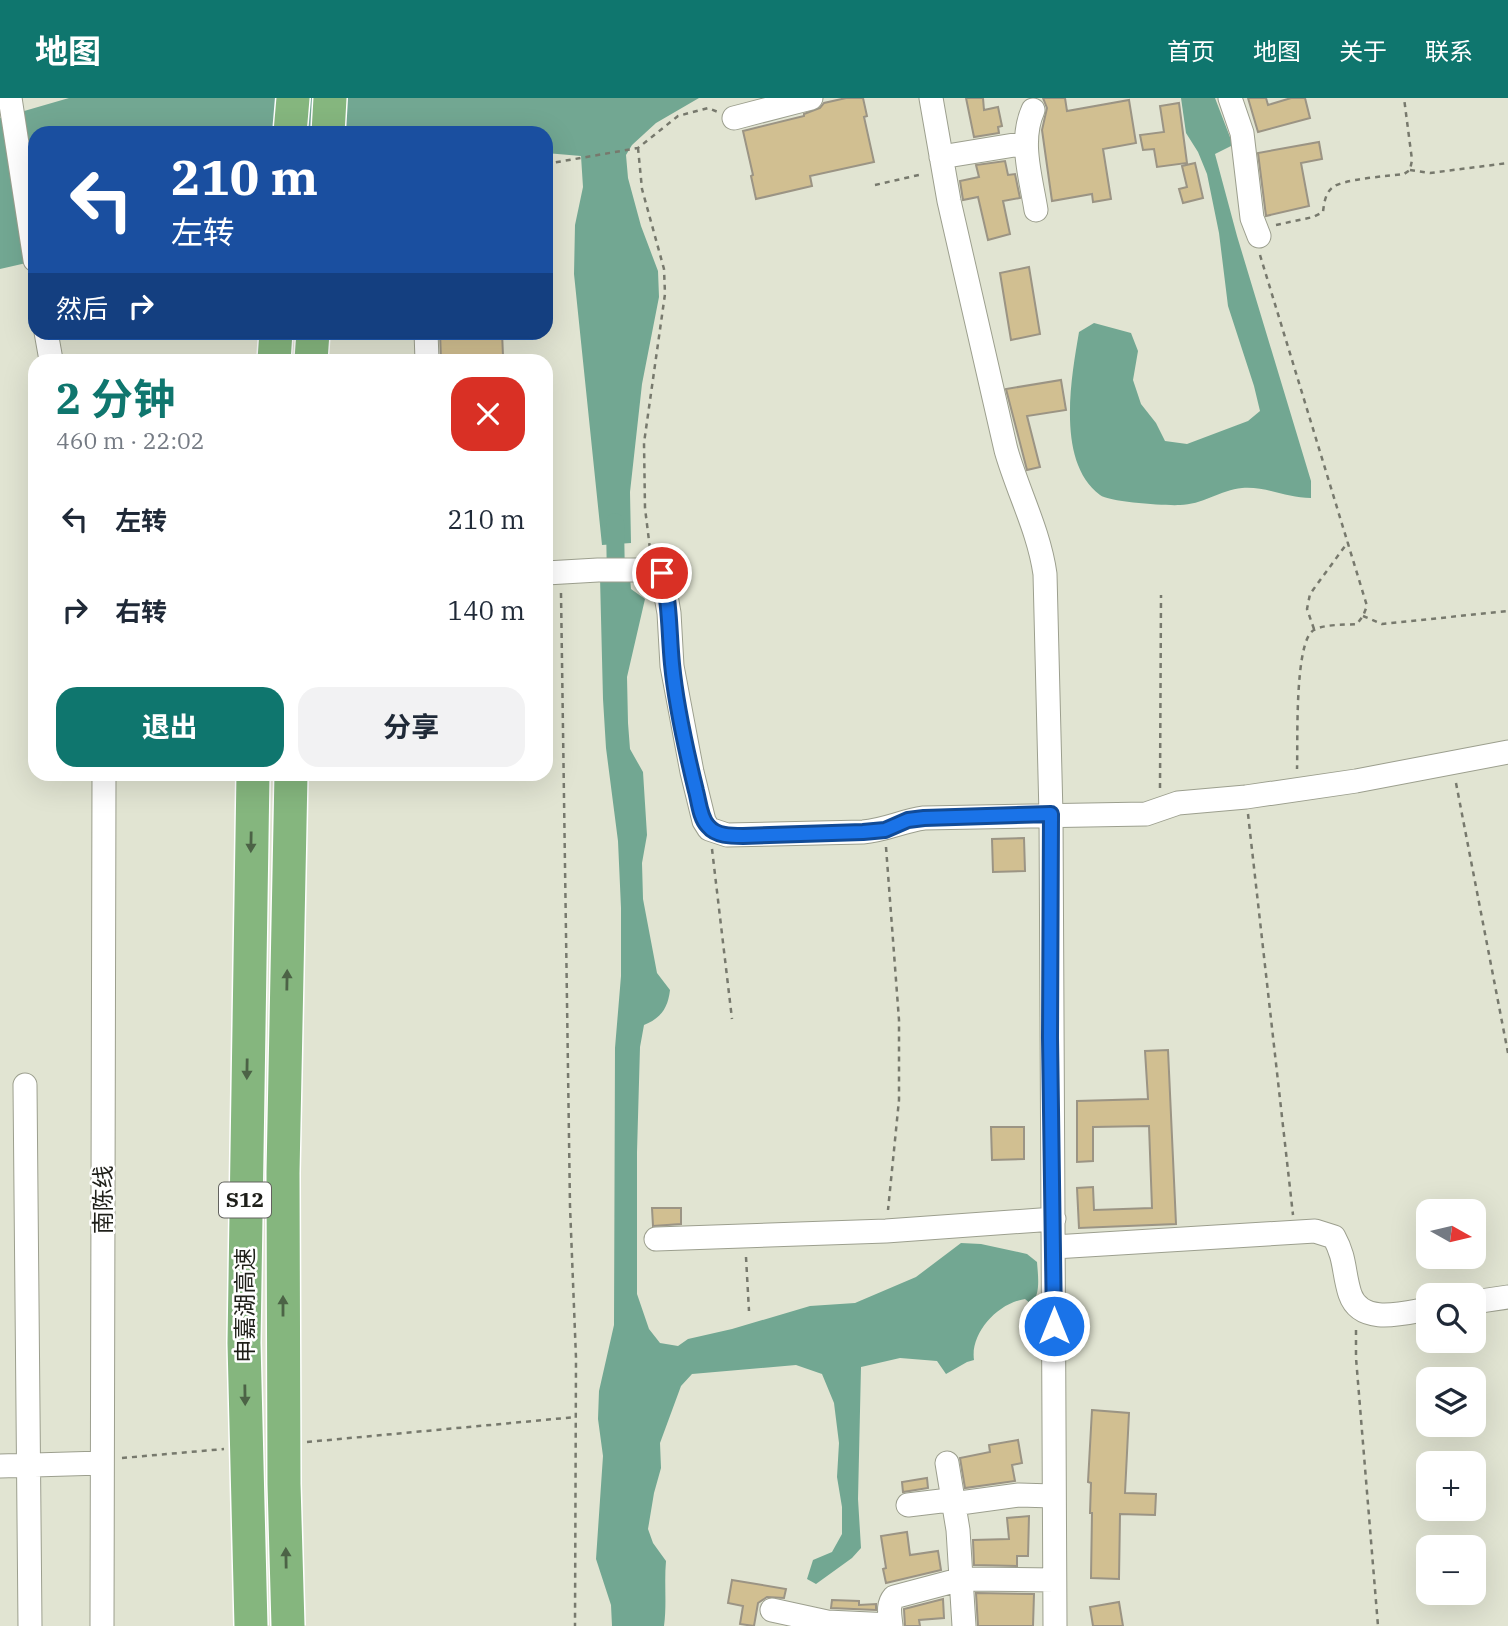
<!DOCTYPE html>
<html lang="zh">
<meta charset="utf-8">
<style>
:root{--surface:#fff;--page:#f2f2f3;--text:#1f2937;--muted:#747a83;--accent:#0f766e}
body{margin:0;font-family:"IBM Plex Serif","Noto Sans SC",serif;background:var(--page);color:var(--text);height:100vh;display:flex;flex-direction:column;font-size:26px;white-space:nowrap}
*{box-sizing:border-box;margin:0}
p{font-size:23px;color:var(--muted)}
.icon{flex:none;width:38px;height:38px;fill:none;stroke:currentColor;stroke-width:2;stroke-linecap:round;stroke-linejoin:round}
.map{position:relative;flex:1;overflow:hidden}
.side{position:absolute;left:28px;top:256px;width:525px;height:427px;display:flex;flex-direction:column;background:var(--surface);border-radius:21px;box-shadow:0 7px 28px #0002}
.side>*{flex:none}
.top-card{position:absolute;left:28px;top:28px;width:525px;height:214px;border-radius:21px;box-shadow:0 7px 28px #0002;background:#1a4fa0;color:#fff;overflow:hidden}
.needle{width:46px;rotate:98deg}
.buttons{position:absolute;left:1416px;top:1101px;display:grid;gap:14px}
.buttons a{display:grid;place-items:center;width:70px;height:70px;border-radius:14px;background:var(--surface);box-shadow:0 7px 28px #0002;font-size:35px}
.pin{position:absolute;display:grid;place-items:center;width:60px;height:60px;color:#fff;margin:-30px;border:4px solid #fff;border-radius:50%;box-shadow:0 2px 7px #0007}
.me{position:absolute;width:77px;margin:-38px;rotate:0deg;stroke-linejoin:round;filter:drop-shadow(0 0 5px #0008)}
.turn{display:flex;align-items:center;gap:24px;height:147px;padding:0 28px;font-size:32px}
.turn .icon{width:91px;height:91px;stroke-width:2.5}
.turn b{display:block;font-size:49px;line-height:60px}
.then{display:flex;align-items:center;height:66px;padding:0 28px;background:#0003;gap:14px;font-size:26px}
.round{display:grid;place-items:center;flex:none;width:74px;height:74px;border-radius:21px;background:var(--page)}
.head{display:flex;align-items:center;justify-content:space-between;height:119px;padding:0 28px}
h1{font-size:42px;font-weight:700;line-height:52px;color:var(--accent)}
.cta{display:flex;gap:14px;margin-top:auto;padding:14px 28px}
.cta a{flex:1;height:80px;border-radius:21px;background:var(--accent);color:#fff;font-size:28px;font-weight:700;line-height:80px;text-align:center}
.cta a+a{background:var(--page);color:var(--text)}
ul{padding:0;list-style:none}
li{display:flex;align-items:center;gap:21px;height:91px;padding:0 28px}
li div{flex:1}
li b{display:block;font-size:26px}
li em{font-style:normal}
header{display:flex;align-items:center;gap:42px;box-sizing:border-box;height:98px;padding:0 35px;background:var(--accent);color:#fff}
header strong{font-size:33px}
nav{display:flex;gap:38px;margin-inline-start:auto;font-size:24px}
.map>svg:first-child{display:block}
</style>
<header>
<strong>地图</strong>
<nav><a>首页</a><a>地图</a><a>关于</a><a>联系</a></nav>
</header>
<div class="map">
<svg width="1508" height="1528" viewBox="0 0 1508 1528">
<rect width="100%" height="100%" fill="#e1e4d2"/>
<!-- water -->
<path fill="#72a792" d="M69,0H699L656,25L632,47L626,57L628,80L641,128L658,173L659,199L642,286L630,394L631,445L602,447L574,176L575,127L583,89L581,58L546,55V35H35V163L0,171V20Z
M1181,0H1215L1233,47L1215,56L1237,138L1311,383V400C1287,400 1266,388 1242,390C1221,392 1201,407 1180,407C1167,408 1109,404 1100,397C1056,364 1071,281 1079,234L1094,225L1131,235L1138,253L1133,282L1141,306L1156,325L1165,343L1187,346L1248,323L1260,313L1254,288L1228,208L1219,135L1207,76L1198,54L1186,35Z
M630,478L631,491L645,501L627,579L628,625L630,651L643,674L647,737L642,765L643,801L657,875L670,892C668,910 661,920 644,927L640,949L637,1054V1196L649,1231L660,1245L678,1248L688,1241L732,1231L810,1208L855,1205L916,1179L961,1145L981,1146L1027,1156L1037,1164C1038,1178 1041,1197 1031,1206L1025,1201C998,1205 970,1235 974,1262L967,1264L946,1276L937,1263L900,1260L861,1269L858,1401L861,1450L852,1460L816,1486L807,1481L813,1462L832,1454L842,1436V1409L837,1379L839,1345L834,1305L822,1276L796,1267L692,1276L681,1288L660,1345L661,1370L654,1395L648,1431L653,1445L666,1463C664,1485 667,1506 664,1528H612L611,1507L596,1461L603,1358L598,1321L599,1293L614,1227L615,950L621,878V810L618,743L606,650L603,601L600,479Z"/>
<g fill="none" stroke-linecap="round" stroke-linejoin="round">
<!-- canal -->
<path stroke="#72a792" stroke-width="18" d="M615,424L616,484"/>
</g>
<!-- building -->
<path fill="#d1bf91" stroke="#9b9484" stroke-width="2" d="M846,0H863L867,18L864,19L874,64L810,78L812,88L756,101L751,78L753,77L743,33L804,18V16L820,10L824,5Z
M966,0H983L984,12L998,9L1002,28L998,29L999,35L974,39Z
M1043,0H1065L1067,13L1129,2L1136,45L1103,51L1111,101L1093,104L1092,96L1052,103L1042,32L1047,10Z
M1248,0H1266L1268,7L1291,0H1305L1310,20L1258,34Z
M1179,5L1187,65L1157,69L1154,51L1143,52L1140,37L1164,34L1160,8Z
M1319,44L1322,61L1301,65L1309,108L1266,118L1258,55Z
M1005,63L1008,77L1015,76L1020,100L1003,103L1010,136L988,142L978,99L963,102L960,83L979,79L976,67Z
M1195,65L1203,100L1183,105L1179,91L1187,89L1182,68Z
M1029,169L1040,236L1011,242L1000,175Z
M440,234H502L503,258L468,260V262H441Z
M1061,282L1066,312L1027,318L1040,369L1027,372L1006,291Z
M1024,740L1025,773L993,774L992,741Z
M1168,952L1176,1126L1079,1130L1077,1090L1093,1089L1094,1112L1152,1110L1149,1028L1093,1029V1063L1077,1064V1003L1148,1001L1145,953Z
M991,1029H1024V1061L992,1062Z
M652,1110H681V1126L653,1128Z
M1092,1312L1129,1315L1125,1395L1156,1396L1155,1417L1120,1416L1119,1481L1091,1480L1092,1415H1090L1091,1385L1088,1384Z
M1018,1342L1022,1365L1012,1367L1015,1383L965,1390L960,1360L990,1354L989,1347Z
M927,1380L928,1390L903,1394L902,1384Z
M1029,1418L1028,1458H1017V1468L974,1467L973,1442L1009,1441L1007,1420Z
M907,1434L910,1457L938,1453L941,1472L886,1485L883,1471L886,1470L881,1438Z
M732,1482L786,1491L784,1500L767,1499L758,1505L754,1528L740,1526L743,1508L728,1505Z
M976,1495L1034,1496L1033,1528H978Z
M943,1501L944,1520L919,1522L920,1528H905L904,1511Z
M832,1502L859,1503V1507L876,1506V1512L831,1510Z
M1119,1504L1123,1528H1093L1090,1509Z"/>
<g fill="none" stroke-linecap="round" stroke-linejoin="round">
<defs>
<path id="minor" d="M10,0L35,162
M931,0L949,103L1006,352C1018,394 1039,433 1045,476L1051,717L1055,1528
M1230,0L1242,35L1252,120L1259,138
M1033,12C1019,43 1031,80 1036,112
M734,20L811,0
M941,59L1026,45
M46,234L51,262
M426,234L427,262
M546,475L598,472H653L662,475L669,515L672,568L692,674L704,723L709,731L727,737L863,734C886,732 902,723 924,720L1146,716L1178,705L1246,699L1356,683L1508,654
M25,987L30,1528
M656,1141L886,1133L1054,1121
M1054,1149L1315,1133L1334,1139C1346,1161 1343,1174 1350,1196C1361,1228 1404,1215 1428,1211
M1474,1204L1508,1199
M947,1365L958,1432L964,1528
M0,1368L102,1365
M908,1407L941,1403L960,1405L1019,1397L1053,1398
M772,1512L827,1524
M102,1528L104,676
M825,1528L827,1524L891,1527
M891,1528C890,1517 887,1507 894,1499L962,1481L1054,1482"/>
<path id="highway" d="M290,35L293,0
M328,35L330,0
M274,262L276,234
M311,262L313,234"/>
</defs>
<!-- minor casing -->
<use href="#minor" stroke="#9c9f8e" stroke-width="25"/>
<!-- highway casing -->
<use href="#highway" stroke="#fff" stroke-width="36"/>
<!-- path -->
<path stroke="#77796d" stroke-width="2.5" stroke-dasharray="5 5" stroke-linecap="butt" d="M638,50L642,91L664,171L665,196L644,345L645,410L650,451
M546,66L638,50L678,18L708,10L718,14
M1410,72L1430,75L1508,65
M875,87L923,76
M1276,127L1313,119L1323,114C1324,106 1325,95 1333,89C1344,81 1388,78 1404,76L1410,72L1412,62L1404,0
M1260,157L1367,508L1363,518L1357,526C1345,527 1324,526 1314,532C1294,542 1298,647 1297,671
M561,495L570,1108L576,1260L575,1528
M1363,518L1382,526L1508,513
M1314,531L1307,511L1310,496L1348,444
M1456,685L1508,955
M1160,690L1161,497
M1248,716L1293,1117
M886,749L899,922V1002L888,1112
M712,751L732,921
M746,1159L749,1213
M1356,1232V1260L1378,1528
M307,1344L576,1319
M122,1360L224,1351"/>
<!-- minor -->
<use href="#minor" stroke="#fff" stroke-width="23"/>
<!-- highway -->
<use href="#highway" stroke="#85b67e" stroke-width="33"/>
<defs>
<path id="highway-bridge" d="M251,1528L244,1245L253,676
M288,1528L284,1386L283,1075L291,676"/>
</defs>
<!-- highway-bridge casing -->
<use href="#highway-bridge" stroke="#fff" stroke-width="36" stroke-linecap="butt"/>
<!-- highway-bridge -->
<use href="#highway-bridge" stroke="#85b67e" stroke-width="33"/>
</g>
<!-- one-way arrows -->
<defs><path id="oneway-solid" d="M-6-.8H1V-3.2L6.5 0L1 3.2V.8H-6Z" transform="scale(1.75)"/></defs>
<g fill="#4c6346">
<use href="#oneway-solid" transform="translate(251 744) rotate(91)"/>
<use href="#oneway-solid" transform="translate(287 882) rotate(-89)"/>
<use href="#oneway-solid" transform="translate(247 971) rotate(91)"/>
<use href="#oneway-solid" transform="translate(283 1208) rotate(-90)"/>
<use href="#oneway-solid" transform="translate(245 1297) rotate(89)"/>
<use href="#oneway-solid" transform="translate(286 1460) rotate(-91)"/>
</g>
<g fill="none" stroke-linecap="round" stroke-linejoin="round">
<defs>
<path id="route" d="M662,475C670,505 669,535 672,566C676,608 686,652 696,693C699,704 700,720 708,728C716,738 731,738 743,738L863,734L885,732L908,722L924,720L1051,716L1050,940L1054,1228"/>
</defs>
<!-- route casing -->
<use href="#route" stroke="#114b97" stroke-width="18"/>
<!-- route -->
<use href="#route" stroke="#1a73e8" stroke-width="12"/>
</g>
<g text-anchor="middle" stroke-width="5" stroke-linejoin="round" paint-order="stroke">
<!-- shield labels -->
<rect fill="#fff" stroke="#62625e" stroke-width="2" x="219" y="1084.5" width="52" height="35" rx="5"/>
<g font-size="21" font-weight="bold" fill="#1e1f19">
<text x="245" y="1109">S12</text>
</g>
<!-- street labels -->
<g font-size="23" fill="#1e1f19" stroke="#fff">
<text transform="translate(103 1102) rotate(-90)" y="8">南陈线</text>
<text transform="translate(245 1207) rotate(-90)" y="8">申嘉湖高速</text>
</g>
</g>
</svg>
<div class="buttons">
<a><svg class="needle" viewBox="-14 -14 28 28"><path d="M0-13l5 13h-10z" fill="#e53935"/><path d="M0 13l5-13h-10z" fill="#747a83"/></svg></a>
<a><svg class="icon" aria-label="search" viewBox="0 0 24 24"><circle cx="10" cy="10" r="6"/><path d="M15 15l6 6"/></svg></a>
<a><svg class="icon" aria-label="layers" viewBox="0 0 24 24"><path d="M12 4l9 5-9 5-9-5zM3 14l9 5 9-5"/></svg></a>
<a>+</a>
<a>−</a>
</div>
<div class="pin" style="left:662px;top:475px;background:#d93025"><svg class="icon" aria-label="arrive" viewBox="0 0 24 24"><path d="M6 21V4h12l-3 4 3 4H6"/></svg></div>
<svg class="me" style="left:1054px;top:1228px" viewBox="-20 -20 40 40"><circle r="17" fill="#1a73e8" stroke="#fff" stroke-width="3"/><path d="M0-11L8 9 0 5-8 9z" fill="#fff"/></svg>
<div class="top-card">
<div class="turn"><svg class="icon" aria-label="left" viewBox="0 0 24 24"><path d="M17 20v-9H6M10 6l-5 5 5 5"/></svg><div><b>210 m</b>左转</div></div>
<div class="then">然后<svg class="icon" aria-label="right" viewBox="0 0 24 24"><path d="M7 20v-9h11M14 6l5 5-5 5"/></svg></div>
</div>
<section class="side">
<div class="head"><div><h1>2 分钟</h1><p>460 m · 22:02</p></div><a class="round" style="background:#d93025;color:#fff"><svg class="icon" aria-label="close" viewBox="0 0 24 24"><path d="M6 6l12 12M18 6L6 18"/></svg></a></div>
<ul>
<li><svg class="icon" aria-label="left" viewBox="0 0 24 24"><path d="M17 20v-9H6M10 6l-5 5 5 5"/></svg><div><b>左转</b></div><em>210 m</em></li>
<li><svg class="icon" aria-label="right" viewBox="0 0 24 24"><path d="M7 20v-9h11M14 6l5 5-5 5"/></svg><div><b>右转</b></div><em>140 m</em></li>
</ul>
<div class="cta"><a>退出</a><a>分享</a></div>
</section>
</div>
